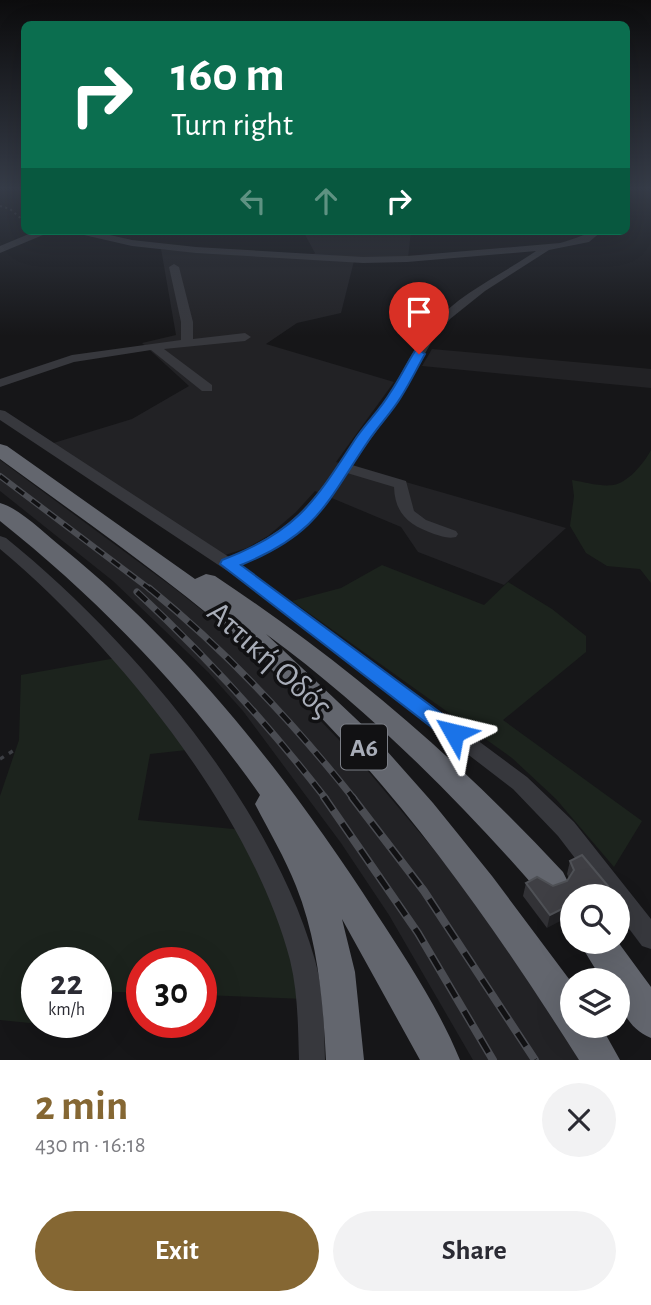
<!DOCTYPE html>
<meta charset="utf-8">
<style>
:root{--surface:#fff;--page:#f2f2f3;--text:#2b2b33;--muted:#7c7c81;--accent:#856733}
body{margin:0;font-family:"Alegreya Sans",sans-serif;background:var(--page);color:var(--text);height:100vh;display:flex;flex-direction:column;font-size:26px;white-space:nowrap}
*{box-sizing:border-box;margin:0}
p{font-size:23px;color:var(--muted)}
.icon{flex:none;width:38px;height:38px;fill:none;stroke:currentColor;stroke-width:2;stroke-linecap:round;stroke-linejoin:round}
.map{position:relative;height:1060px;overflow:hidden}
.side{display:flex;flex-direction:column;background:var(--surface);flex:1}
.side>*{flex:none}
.hud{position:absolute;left:21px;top:21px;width:609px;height:214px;border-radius:10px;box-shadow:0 7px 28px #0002;background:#0b6e4f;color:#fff;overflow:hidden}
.buttons{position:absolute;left:560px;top:884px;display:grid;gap:14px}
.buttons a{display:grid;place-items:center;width:70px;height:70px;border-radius:50%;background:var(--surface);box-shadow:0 7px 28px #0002;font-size:35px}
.speed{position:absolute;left:21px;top:947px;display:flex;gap:14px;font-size:35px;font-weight:700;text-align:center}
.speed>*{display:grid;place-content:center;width:91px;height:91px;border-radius:50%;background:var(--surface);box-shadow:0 7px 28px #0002;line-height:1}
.speed small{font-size:18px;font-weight:400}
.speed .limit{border:10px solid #d22;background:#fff;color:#111}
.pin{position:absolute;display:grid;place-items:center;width:60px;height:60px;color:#fff;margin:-72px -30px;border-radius:50% 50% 50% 0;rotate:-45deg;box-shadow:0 0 7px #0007}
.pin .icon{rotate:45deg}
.me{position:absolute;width:77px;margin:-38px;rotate:307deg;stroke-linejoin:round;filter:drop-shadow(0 0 5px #0008)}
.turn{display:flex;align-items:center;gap:24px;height:147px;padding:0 35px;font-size:32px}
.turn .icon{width:91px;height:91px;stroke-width:2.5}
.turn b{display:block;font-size:49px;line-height:60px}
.lanes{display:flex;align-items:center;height:66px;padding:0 35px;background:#0003;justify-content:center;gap:35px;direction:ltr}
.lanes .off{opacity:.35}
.round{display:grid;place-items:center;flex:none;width:74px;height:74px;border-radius:37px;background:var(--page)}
.overview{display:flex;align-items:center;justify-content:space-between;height:119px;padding:0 35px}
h1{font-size:42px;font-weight:600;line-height:52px;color:var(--accent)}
.button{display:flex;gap:14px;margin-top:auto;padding:14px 35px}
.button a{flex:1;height:80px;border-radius:42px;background:var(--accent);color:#fff;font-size:28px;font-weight:600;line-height:80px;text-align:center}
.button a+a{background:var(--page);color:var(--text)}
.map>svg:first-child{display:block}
</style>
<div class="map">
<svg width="651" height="1060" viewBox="0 0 651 1060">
<rect width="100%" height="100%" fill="#161618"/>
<!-- built -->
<path fill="#222225" d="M303,231H411L408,258L355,257L341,313L297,323L266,344L394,382L336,462L566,528L504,585L418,552L401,527L315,491L296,512L268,536L247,548L222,556L47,445L132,419L189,386L142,343L176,335L161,249L310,259L315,253Z
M432,349L651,369V388L422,366Z
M0,460L174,588L223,627L296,695L362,764L441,858L482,913L582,1060H473L389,915L341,843L243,711L208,672L113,581L0,491Z"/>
<!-- green -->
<path fill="#1c231d" d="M651,450V583L640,569L607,566L586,553L570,526L574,496L572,480C584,482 601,487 613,485C628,483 644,463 651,450Z
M382,565L484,605L508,582L552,609L586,636V652L503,720L642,821L614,867L556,799L512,758L292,601L341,588Z
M116,658L187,750L150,754L138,820L244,830L258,855L305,999L201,995V962H142V993L96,991V962H37V1022H60L59,1026L0,1020V796L19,740L21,675Z"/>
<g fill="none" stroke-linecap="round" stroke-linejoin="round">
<!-- path-far1 -->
<path stroke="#3d3f44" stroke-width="2" stroke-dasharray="2 3.5" stroke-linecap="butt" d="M0,206L10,209L24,221"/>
<!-- path -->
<path stroke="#3d3f44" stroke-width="3.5" stroke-dasharray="4.5 6" stroke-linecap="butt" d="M0,759L16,749"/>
<!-- minor -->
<path fill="#37383d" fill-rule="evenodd" d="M36,231H92L132,240L196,247L363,257L407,256L560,243C574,240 588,231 602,231L589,242L549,250L485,291L450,319L432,341L399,400L352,465L406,481L414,511L426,520L456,531L458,534L456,537C447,539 442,536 434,534C409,525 395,514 394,487L347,473C318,518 290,543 240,564L527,777L574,822L651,919V949L642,946L618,914V896H604L558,836L513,789L238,578L0,420V410L5,411L229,557C296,529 316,498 355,440C365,425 378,413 387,398C402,374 413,347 432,325C461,292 500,276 536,251L407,262L363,263L196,253L132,246L84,235H43L0,253V246Z
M174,264L179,267L193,322V339L245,333L251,337L245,341L164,349L212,385V391H202L151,350L74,362L0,387V379L72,355L181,340V322L169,267Z
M0,536L6,538C130,638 271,804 315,960C324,993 324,1026 325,1060H299C298,1026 298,993 290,960C251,812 116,646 0,549Z"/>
<!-- highway -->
<path fill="#63666e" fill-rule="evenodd" d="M0,444L7,446L195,579L206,574L215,576C346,663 456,757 563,872L568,882L563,892L551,897L539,892C457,798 367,708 266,634L371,733L433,803L492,876L572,983V1026H601L620,1060H579C494,926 400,791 284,681C197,598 97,530 0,459Z
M0,503C20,508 47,536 64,549C189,651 289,778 376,913C407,960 439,1009 460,1060H420L342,919L355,972L364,1060H326C323,1001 318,941 296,886C285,858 269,831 255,804L260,795C187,691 99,600 0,521Z
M579,942H618L651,987V1038C626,1027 618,1006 618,980H602Z"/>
<defs>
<path id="rail-far2" d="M0,476L151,590"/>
<path id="rail-far1" d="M149,588C225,650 293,722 354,799
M137,592C206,656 268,724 326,799"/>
<path id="rail" d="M324,797L418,933L493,1060
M352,797L424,891L535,1060"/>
</defs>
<!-- rail-far2 casing -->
<use href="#rail-far2" stroke="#4a4c52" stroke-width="6"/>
<!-- rail-far1 casing -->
<use href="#rail-far1" stroke="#4a4c52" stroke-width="7"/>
<!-- rail casing -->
<use href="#rail" stroke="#4a4c52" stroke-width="8"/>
<!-- rail-far2 -->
<use href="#rail-far2" stroke="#111113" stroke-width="3.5" stroke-dasharray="10" stroke-linecap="butt"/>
<!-- rail-far1 -->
<use href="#rail-far1" stroke="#111113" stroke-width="4.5" stroke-dasharray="13" stroke-linecap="butt"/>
<!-- rail -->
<use href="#rail" stroke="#111113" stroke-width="5" stroke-dasharray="16" stroke-linecap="butt"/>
</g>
<!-- wall -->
<path fill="#323236" d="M570,861L608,886L605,896H572L547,928L523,896L526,883L553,886L567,881L569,879L567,874Z"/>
<!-- shaded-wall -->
<path fill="#212124" d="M608,886L605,896H588Z
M572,904V915L547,928L550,915Z"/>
<!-- building -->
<path fill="#3f3f44" stroke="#4f5156" stroke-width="2" d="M582,855L608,886L588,896H572V904L550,915L526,883L537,877L553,886L567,881L574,870L570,861Z"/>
<!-- sky -->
<linearGradient id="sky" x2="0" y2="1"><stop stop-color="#0c0c0d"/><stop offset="0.56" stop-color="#363c48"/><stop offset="1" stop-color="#363c48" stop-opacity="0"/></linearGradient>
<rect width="651" height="336" fill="url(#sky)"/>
<!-- route -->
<path fill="#1a73e8" stroke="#114b97" stroke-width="2" d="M419,350L425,354C417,368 410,383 401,397C392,412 379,425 369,440C326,503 318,534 241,565L461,728L464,733L461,739L454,741L447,739L220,564L222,560C296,532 313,504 354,441C365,424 380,410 390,393C399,380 406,365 415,351Z"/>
<g text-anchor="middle" stroke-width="7" stroke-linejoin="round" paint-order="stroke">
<!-- shield labels -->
<rect fill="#111113" stroke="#7b7e86" stroke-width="2" x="341" y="724.5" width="46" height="45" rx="5"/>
<g font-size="26" font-weight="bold" fill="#a8adb8">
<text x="364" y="756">Α6</text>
</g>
<!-- near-street labels -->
<g font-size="33" fill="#a8adb8" stroke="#111113">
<text transform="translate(271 658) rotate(42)" y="12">Αττική Οδός</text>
</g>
</g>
</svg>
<div class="buttons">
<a><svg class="icon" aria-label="search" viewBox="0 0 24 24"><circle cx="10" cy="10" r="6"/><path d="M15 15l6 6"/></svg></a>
<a><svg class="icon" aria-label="layers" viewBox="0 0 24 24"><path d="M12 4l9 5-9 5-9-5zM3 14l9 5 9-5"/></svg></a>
</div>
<div class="speed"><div>22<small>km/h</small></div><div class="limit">30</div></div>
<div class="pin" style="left:419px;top:354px;background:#d93025"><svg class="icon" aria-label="arrive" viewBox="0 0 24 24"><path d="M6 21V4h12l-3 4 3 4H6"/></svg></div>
<svg class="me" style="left:454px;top:733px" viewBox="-20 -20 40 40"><path d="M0-17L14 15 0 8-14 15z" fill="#1a73e8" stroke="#fff" stroke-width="4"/></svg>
<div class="hud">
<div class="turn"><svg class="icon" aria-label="right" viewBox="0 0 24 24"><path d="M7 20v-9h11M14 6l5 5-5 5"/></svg><div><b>160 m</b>Turn right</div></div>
<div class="lanes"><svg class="icon off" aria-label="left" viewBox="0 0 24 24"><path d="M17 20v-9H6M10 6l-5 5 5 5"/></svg><svg class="icon off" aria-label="ahead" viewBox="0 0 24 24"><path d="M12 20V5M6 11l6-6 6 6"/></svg><svg class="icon" aria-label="right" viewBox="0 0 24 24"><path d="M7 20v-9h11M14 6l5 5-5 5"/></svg></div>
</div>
</div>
<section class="side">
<div class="overview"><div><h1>2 min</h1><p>430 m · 16:18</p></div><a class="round"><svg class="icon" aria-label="close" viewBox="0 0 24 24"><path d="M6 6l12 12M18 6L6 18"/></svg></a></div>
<div class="button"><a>Exit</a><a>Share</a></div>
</section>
